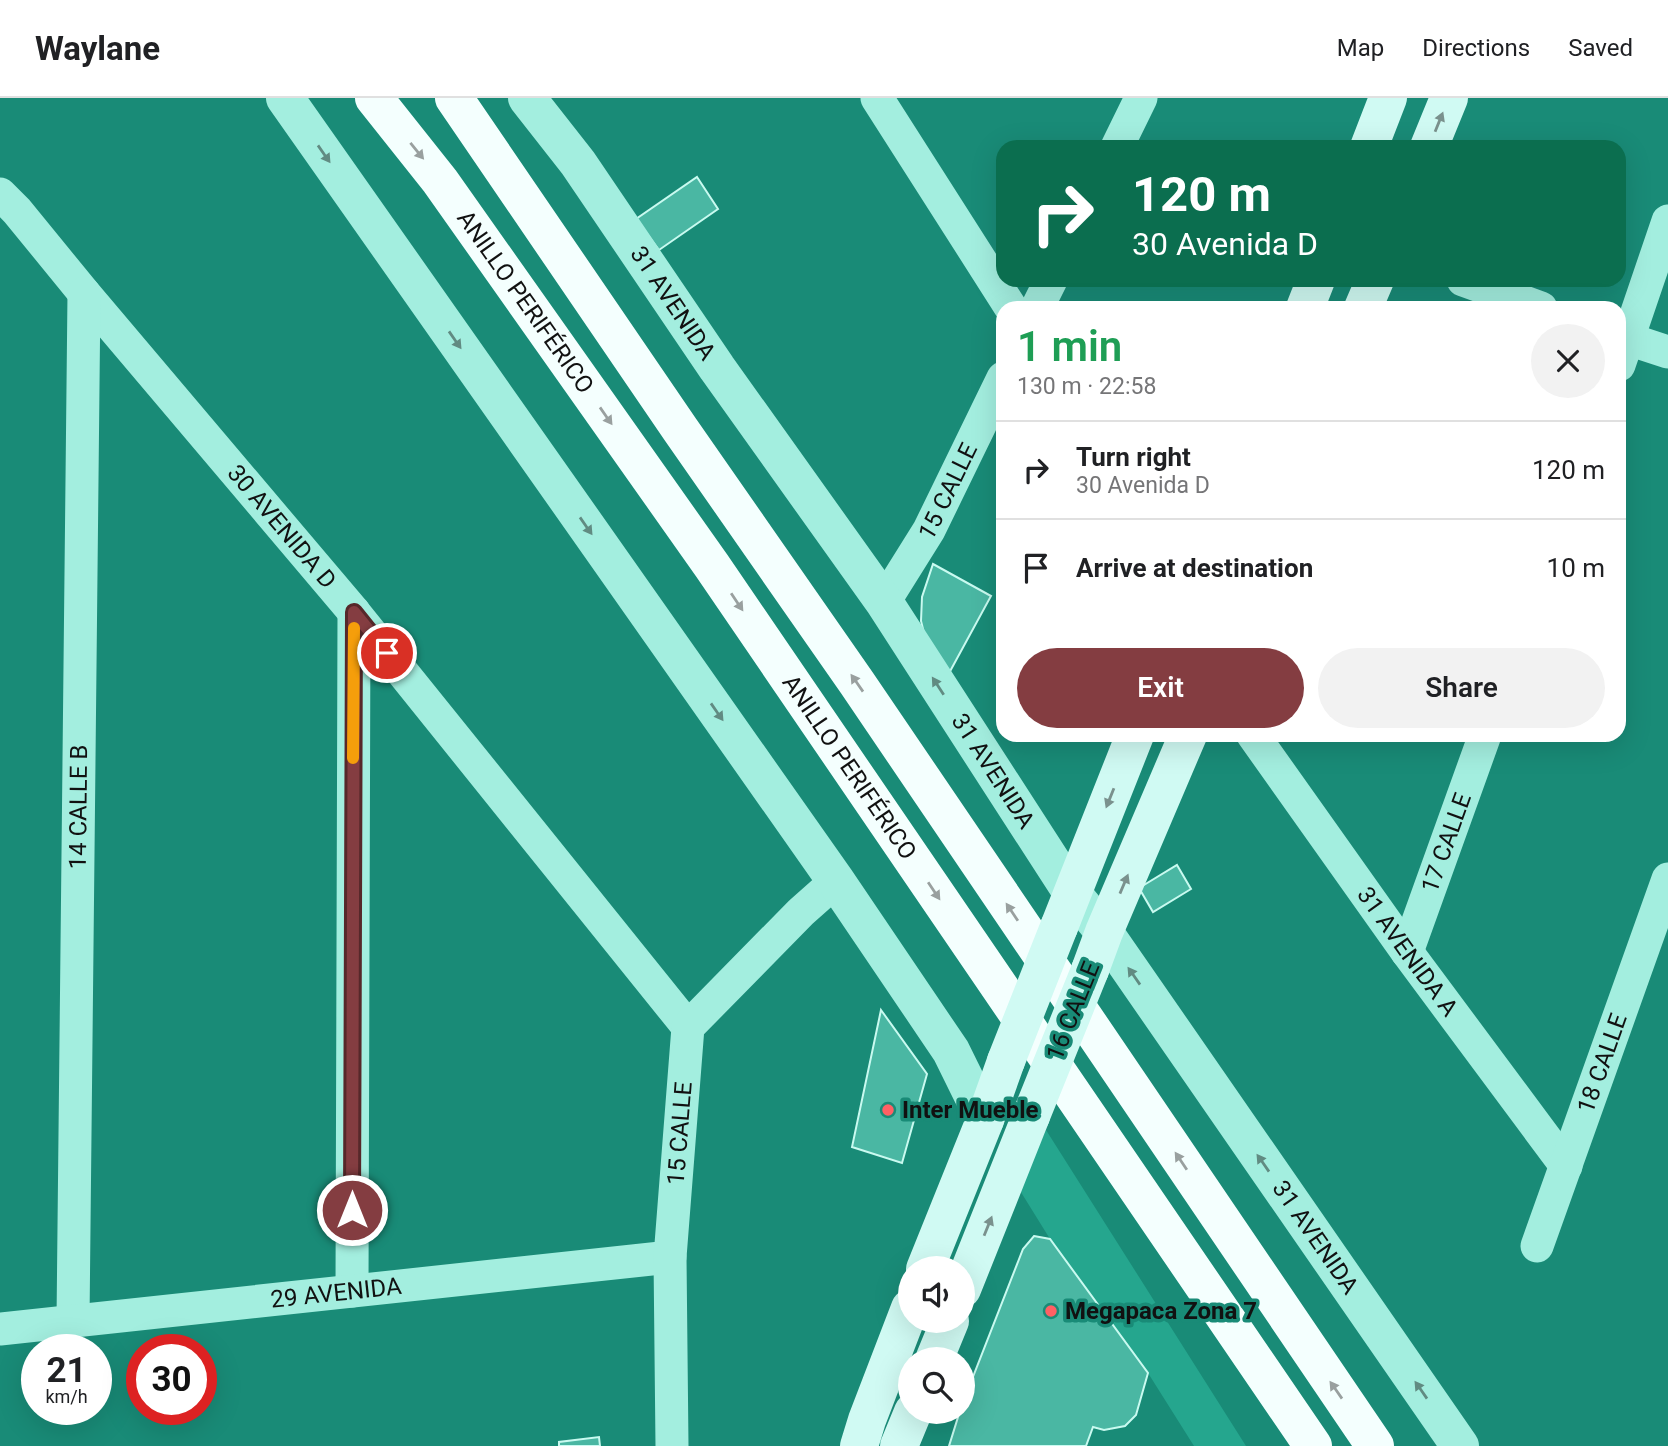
<!DOCTYPE html>
<meta charset="utf-8">
<style>
:root{--surface:#fff;--page:#f2f2f2;--text:#202124;--muted:#757577;--line:#e0e0e0;--accent:#843d41}
body{margin:0;font-family:Roboto,sans-serif;background:var(--page);color:var(--text);height:100vh;display:flex;flex-direction:column;font-size:26px;white-space:nowrap}
*{box-sizing:border-box;margin:0}
p{font-size:23px;color:var(--muted)}
.icon{flex:none;width:38px;height:38px;fill:none;stroke:currentColor;stroke-width:2;stroke-linecap:round;stroke-linejoin:round}
.map{position:relative;flex:1;overflow:hidden}
.drawer{position:absolute;left:996px;top:203px;width:630px;height:441px;display:flex;flex-direction:column;background:var(--surface);border-radius:21px;box-shadow:0 7px 28px #0002}
.drawer>*{flex:none}
.top-card{position:absolute;left:996px;top:42px;width:630px;height:147px;border-radius:21px;box-shadow:0 7px 28px #0002;background:#0b6e4f;color:#fff;overflow:hidden}
.buttons{position:absolute;left:898px;top:1158px;display:grid;gap:14px}
.buttons a{display:grid;place-items:center;width:77px;height:77px;border-radius:50%;background:var(--surface);box-shadow:0 7px 28px #0002;font-size:35px}
.speed{position:absolute;left:21px;top:1236px;display:flex;gap:14px;font-size:35px;font-weight:700;text-align:center}
.speed>*{display:grid;place-content:center;width:91px;height:91px;border-radius:50%;background:var(--surface);box-shadow:0 7px 28px #0002;line-height:1}
.speed small{font-size:18px;font-weight:400}
.speed .limit{border:10px solid #d22;background:#fff;color:#111}
.pin{position:absolute;display:grid;place-items:center;width:60px;height:60px;color:#fff;margin:-30px;border:4px solid #fff;border-radius:50%;box-shadow:0 2px 7px #0007}
.me{position:absolute;width:77px;margin:-38px;rotate:0deg;stroke-linejoin:round;filter:drop-shadow(0 0 5px #0008)}
.turn{display:flex;align-items:center;gap:24px;height:147px;padding:0 21px;font-size:32px}
.turn .icon{width:91px;height:91px;stroke-width:2.5}
.turn b{display:block;font-size:49px;line-height:60px}
.round{display:grid;place-items:center;flex:none;width:74px;height:74px;border-radius:37px;background:var(--page)}
.headline{display:flex;align-items:center;justify-content:space-between;height:119px;padding:0 21px}
h1{font-size:42px;font-weight:600;line-height:52px;color:#1e9e55}
.cta{display:flex;gap:14px;margin-top:auto;padding:14px 21px}
.cta a{flex:1;height:80px;border-radius:42px;background:var(--accent);color:#fff;font-size:28px;font-weight:600;line-height:80px;text-align:center}
.cta a+a{background:var(--page);color:var(--text)}
ul{padding:0;list-style:none}
li{display:flex;align-items:center;gap:21px;height:98px;padding:0 21px;border-top:2px solid var(--line)}
li div{flex:1}
li b{display:block;font-size:26px}
li em{font-style:normal}
header{display:flex;align-items:center;gap:42px;box-sizing:border-box;height:98px;padding:0 35px;background:var(--surface);border-bottom:2px solid var(--line)}
header strong{font-size:33px}
nav{display:flex;gap:38px;margin-inline-start:auto;font-size:24px}
.map>svg:first-child{display:block}
</style>
<header>
<strong>Waylane</strong>
<nav><a>Map</a><a>Directions</a><a>Saved</a></nav>
</header>
<div class="map">
<svg width="1668" height="1348" viewBox="0 0 1668 1348">
<rect width="100%" height="100%" fill="#198b77"/>
<!-- green -->
<path fill="#25a68e" d="M1046,1032L1246,1348H1194L1148,1275L1050,1141L1019,1091Z"/>
<!-- building -->
<path fill="#4ab7a3" stroke="#c9faf0" stroke-width="2" d="M697,79L718,111L659,152L636,121Z
M933,466L991,498L948,577L926,543L921,523L922,499Z
M1177,767L1191,791L1153,814L1139,790Z
M881,912L927,976L902,1065L852,1049Z
M1034,1138L1050,1141L1148,1275L1136,1317L1125,1328L1104,1332L1093,1329L1086,1348H949L959,1316L962,1314V1307L1023,1151Z
M599,1339L600,1348H559V1344Z"/>
<g fill="none" stroke-linecap="round" stroke-linejoin="round">
<!-- minor -->
<g stroke="#a3eedf" stroke-width="33">
<path d="M877,0L1011,210"/>
<path d="M1117,49L1141,0"/>
<path id="s1" d="M0,96L17,113L84,195L354,514L688,929"/>
<path d="M1463,182L1541,210"/>
<path d="M1037,210L1051,182"/>
<path d="M1619,238L1668,254"/>
<path d="M1619,267L1668,123"/>
<path id="s2" d="M884,504L929,432L1003,280"/>
<path id="s3" d="M1253,637L1407,854L1566,1068"/>
<path id="s4" d="M1407,854L1485,637"/>
<path id="s5" d="M1537,1148L1668,781"/>
<path d="M352,1193L354,514"/>
<path id="s6" d="M73,1223L84,195"/>
<path id="s7" d="M0,1231L670,1159"/>
<path id="s8" d="M672,1348L670,1159L688,929L801,814L836,783"/>
</g>
<!-- tertiary -->
<g stroke="#a3eedf" stroke-width="38">
<path d="M285,0L836,783L951,953L985,1022"/>
<path id="s9" d="M527,0L578,65L717,270L884,504L1072,795L1104,834L1460,1348"/>
</g>
<!-- secondary -->
<path stroke="#d0faf3" stroke-width="38" d="M1369,49L1388,0
M1429,49L1449,0
M1305,210L1316,182
M1363,210L1375,182
M1059,829L1135,637
M1090,872L1104,834L1188,637
M925,1171L985,1022L1006,963
M962,1191L1031,1018
M934,1262L950,1223
M859,1348L867,1322L910,1210
M899,1348L913,1314"/>
<!-- trunk -->
<g stroke="#f4fffe" stroke-width="38">
<path id="s10" d="M374,0L440,83L712,468L1313,1348"/>
<path d="M454,0L680,331L857,585L1375,1348"/>
</g>
<!-- secondary-bridge -->
<path stroke="#d0faf3" stroke-width="38" d="M1006,963L1059,829
M1031,1018L1090,872"/>
</g>
<!-- one-way arrows -->
<defs><path id="oneway-solid" d="M-6-.8H1V-3.2L6.5 0L1 3.2V.8H-6Z" transform="scale(1.75)"/></defs>
<g fill="#7a918d">
<use href="#oneway-solid" transform="translate(1439 24) rotate(-68)"/>
<use href="#oneway-solid" transform="translate(1110 700) rotate(112)"/>
<use href="#oneway-solid" transform="translate(1124 786) rotate(-67)"/>
<use href="#oneway-solid" transform="translate(988 1128) rotate(-68)"/>
</g>
<g fill="#99a09f">
<use href="#oneway-solid" transform="translate(417 53) rotate(51)"/>
<use href="#oneway-solid" transform="translate(606 318) rotate(55)"/>
<use href="#oneway-solid" transform="translate(737 504) rotate(56)"/>
<use href="#oneway-solid" transform="translate(857 585) rotate(-125)"/>
<use href="#oneway-solid" transform="translate(934 793) rotate(56)"/>
<use href="#oneway-solid" transform="translate(1012 814) rotate(-124)"/>
<use href="#oneway-solid" transform="translate(1181 1063) rotate(-124)"/>
<use href="#oneway-solid" transform="translate(1336 1292) rotate(-125)"/>
</g>
<g fill="#618b82">
<use href="#oneway-solid" transform="translate(324 56) rotate(55)"/>
<use href="#oneway-solid" transform="translate(455 242) rotate(55)"/>
<use href="#oneway-solid" transform="translate(586 428) rotate(55)"/>
<use href="#oneway-solid" transform="translate(938 588) rotate(-123)"/>
<use href="#oneway-solid" transform="translate(717 614) rotate(55)"/>
<use href="#oneway-solid" transform="translate(1134 878) rotate(-125)"/>
<use href="#oneway-solid" transform="translate(1263 1065) rotate(-125)"/>
<use href="#oneway-solid" transform="translate(1421 1292) rotate(-125)"/>
</g>
<g fill="none" stroke-linecap="round" stroke-linejoin="round">
<defs>
<path id="route" d="M352,1112L354,514L387,555"/>
</defs>
<!-- route casing -->
<use href="#route" stroke="#56282a" stroke-width="18"/>
<!-- route -->
<use href="#route" stroke="#843d41" stroke-width="12"/>
<!-- slow -->
<path stroke="#f59e0b" stroke-width="12" d="M353,660L354,530"/>
</g>
<!-- markers -->
<g fill="#ff6064" stroke="#198b77" stroke-width="2.5">
<circle cx="888" cy="1012" r="7"/>
<circle cx="1051" cy="1213" r="7"/>
</g>
<g text-anchor="middle" stroke-width="7" stroke-linejoin="round" paint-order="stroke">
<!-- street labels -->
<g font-size="24" fill="#111" stroke="#198b77">
<text dy="8" stroke="none"><textPath href="#s10" startOffset="254">ANILLO PERIFÉRICO</textPath></text>
<text dy="8" stroke="none"><textPath href="#s9" startOffset="252">31 AVENIDA</textPath></text>
<text dy="8" stroke="none"><textPath href="#s2" startOffset="128">15 CALLE</textPath></text>
<text dy="8" stroke="none"><textPath href="#s1" startOffset="436">30 AVENIDA D</textPath></text>
<text dy="8" stroke="none"><textPath href="#s10" startOffset="821">ANILLO PERIFÉRICO</textPath></text>
<text dy="8" stroke="none"><textPath href="#s9" startOffset="819">31 AVENIDA</textPath></text>
<text dy="8" stroke="none"><textPath href="#s6" startOffset="514">14 CALLE B</textPath></text>
<text dy="8" stroke="none"><textPath href="#s4" startOffset="116">17 CALLE</textPath></text>
<text dy="8" stroke="none"><textPath href="#s3" startOffset="266">31 AVENIDA A</textPath></text>
<text transform="translate(1073 913) rotate(-68)" y="8">16 CALLE</text>
<text dy="8" stroke="none"><textPath href="#s5" startOffset="194">18 CALLE</textPath></text>
<text dy="8" stroke="none"><textPath href="#s8" startOffset="313">15 CALLE</textPath></text>
<text dy="8" stroke="none"><textPath href="#s9" startOffset="1386">31 AVENIDA</textPath></text>
<text dy="8" stroke="none"><textPath href="#s7" startOffset="338">29 AVENIDA</textPath></text>
</g>
<!-- poi labels -->
<g font-size="24" font-weight="bold" fill="#111" stroke="#198b77" text-anchor="start">
<text x="902" y="1020">Inter Mueble</text>
<text x="1065" y="1221">Megapaca Zona 7</text>
</g>
</g>
</svg>
<div class="buttons">
<a><svg class="icon" aria-label="sound" viewBox="0 0 24 24"><path d="M4 9h4l5-4v14l-5-4H4zM17 9q2 3 0 6"/></svg></a>
<a><svg class="icon" aria-label="search" viewBox="0 0 24 24"><circle cx="10" cy="10" r="6"/><path d="M15 15l6 6"/></svg></a>
</div>
<div class="speed"><div>21<small>km/h</small></div><div class="limit">30</div></div>
<div class="pin" style="left:387px;top:555px;background:#d93025"><svg class="icon" aria-label="arrive" viewBox="0 0 24 24"><path d="M6 21V4h12l-3 4 3 4H6"/></svg></div>
<svg class="me" style="left:352px;top:1112px" viewBox="-20 -20 40 40"><circle r="17" fill="#843d41" stroke="#fff" stroke-width="3"/><path d="M0-11L8 9 0 5-8 9z" fill="#fff"/></svg>
<div class="top-card">
<div class="turn"><svg class="icon" aria-label="right" viewBox="0 0 24 24"><path d="M7 20v-9h11M14 6l5 5-5 5"/></svg><div><b>120 m</b>30 Avenida D</div></div>
</div>
<section class="drawer">
<div class="headline"><div><h1>1 min</h1><p>130 m · 22:58</p></div><a class="round"><svg class="icon" aria-label="close" viewBox="0 0 24 24"><path d="M6 6l12 12M18 6L6 18"/></svg></a></div>
<ul>
<li><svg class="icon" aria-label="right" viewBox="0 0 24 24"><path d="M7 20v-9h11M14 6l5 5-5 5"/></svg><div><b>Turn right</b><p>30 Avenida D</p></div><em>120 m</em></li>
<li><svg class="icon" aria-label="arrive" viewBox="0 0 24 24"><path d="M6 21V4h12l-3 4 3 4H6"/></svg><div><b>Arrive at destination</b></div><em>10 m</em></li>
</ul>
<div class="cta"><a>Exit</a><a>Share</a></div>
</section>
</div>
